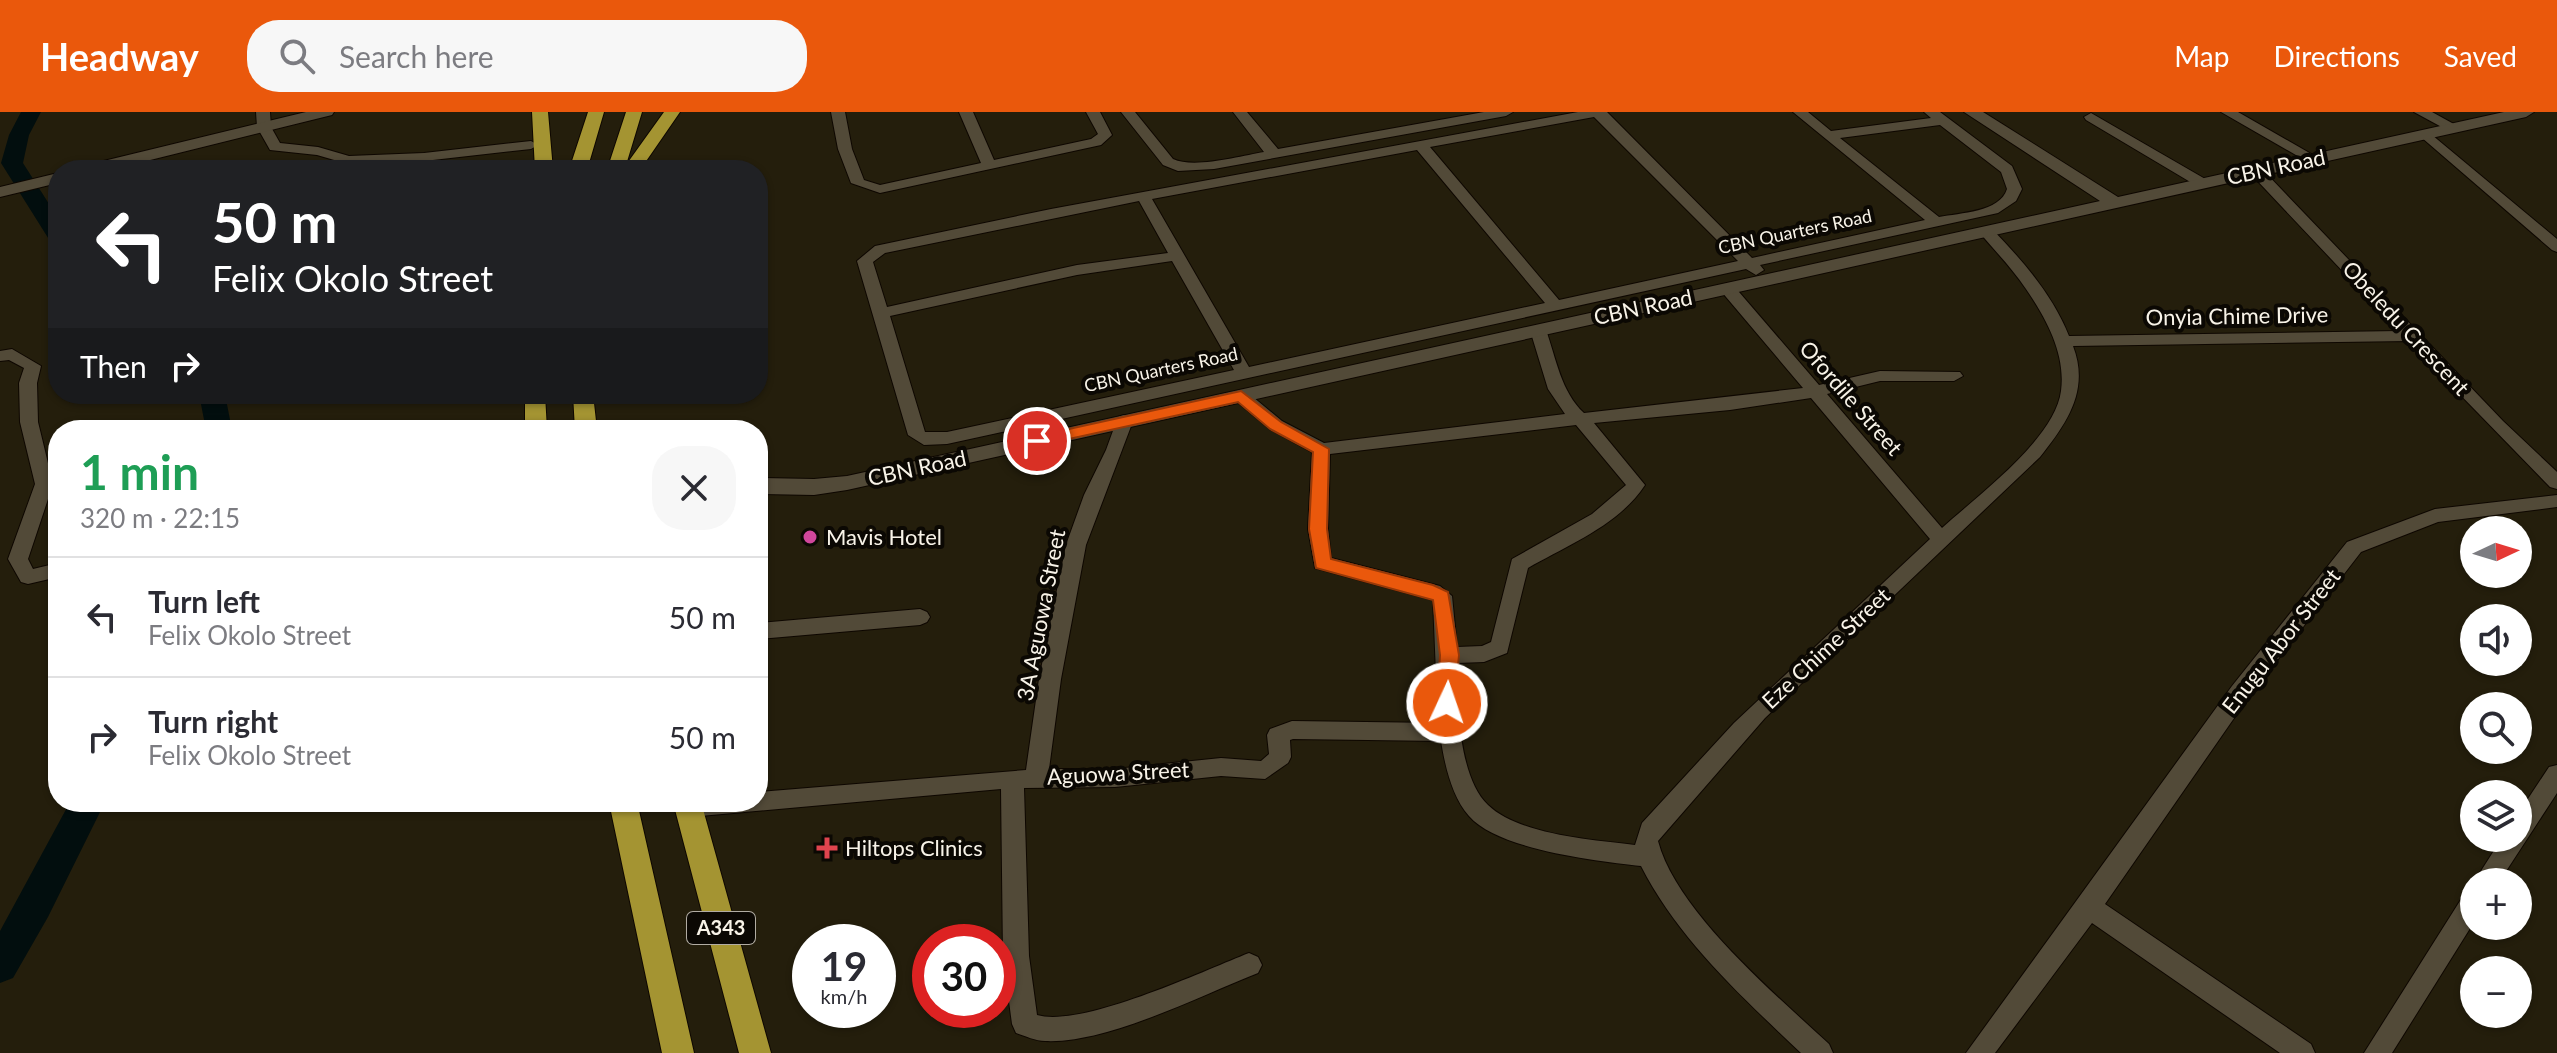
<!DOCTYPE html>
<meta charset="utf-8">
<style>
:root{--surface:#fff;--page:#f7f7f7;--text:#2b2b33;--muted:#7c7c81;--line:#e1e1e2;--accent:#ea580c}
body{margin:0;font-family:Lato,sans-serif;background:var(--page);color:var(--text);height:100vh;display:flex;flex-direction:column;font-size:30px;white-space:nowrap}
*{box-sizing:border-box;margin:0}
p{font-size:26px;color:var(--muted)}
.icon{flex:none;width:44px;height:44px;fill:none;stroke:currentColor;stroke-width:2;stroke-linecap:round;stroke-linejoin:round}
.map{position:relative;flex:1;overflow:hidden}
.sheet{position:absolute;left:48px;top:308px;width:720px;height:392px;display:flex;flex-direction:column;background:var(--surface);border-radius:32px;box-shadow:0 2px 6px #0004}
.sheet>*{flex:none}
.top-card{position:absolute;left:48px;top:48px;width:720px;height:244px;border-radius:32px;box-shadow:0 2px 6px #0004;background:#202124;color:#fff;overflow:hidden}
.needle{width:52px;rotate:86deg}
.fabs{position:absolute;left:2460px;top:404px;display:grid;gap:16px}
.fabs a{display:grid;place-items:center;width:72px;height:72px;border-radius:50%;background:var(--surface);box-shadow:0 2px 6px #0004;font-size:40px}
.speed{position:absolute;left:792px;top:812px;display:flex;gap:16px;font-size:40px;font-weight:700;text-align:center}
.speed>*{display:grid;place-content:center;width:104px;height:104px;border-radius:50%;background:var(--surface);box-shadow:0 2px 6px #0004;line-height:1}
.speed small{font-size:20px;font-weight:400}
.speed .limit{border:12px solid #d22;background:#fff;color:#111}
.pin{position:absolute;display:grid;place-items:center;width:68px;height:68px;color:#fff;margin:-34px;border:4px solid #fff;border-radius:50%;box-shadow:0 2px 8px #0007}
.me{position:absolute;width:88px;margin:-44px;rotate:3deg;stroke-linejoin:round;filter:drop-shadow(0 0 6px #0008)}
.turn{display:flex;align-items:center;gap:28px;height:168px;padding:0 32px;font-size:36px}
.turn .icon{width:104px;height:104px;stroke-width:2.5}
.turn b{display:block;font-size:56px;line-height:68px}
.then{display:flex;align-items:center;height:76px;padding:0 32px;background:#0003;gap:16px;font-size:30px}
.round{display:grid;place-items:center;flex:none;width:84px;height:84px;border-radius:32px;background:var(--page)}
.headline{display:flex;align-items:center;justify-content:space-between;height:136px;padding:0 32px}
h1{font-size:48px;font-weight:700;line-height:60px;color:#1e9e55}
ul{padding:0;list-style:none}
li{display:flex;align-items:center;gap:24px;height:120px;padding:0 32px;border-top:2px solid var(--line)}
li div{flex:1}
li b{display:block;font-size:30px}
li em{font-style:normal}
header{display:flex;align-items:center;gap:48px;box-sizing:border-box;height:112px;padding:0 40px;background:var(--accent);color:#fff}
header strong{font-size:38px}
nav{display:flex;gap:44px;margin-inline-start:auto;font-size:28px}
.search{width:560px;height:72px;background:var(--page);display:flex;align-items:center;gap:20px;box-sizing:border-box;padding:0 28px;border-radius:32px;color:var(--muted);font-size:30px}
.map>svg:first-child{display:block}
</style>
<header>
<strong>Headway</strong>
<div class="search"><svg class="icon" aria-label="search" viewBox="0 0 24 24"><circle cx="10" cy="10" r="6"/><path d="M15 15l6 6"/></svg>Search here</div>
<nav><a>Map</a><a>Directions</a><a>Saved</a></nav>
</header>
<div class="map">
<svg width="2557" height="941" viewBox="0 0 2557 941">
<rect width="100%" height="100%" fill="#241e0c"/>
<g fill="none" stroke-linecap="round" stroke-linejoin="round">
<!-- river -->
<path fill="#020e0e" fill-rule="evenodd" d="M21,0H41L29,23L23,51L58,106V131L50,129L1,51L9,23Z
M199,282H225L232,318H206Z
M70,690H105L48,805L13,866L0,871V819Z"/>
<defs>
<path id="minor" d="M256,0H270L271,15L280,31L318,35L349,44L424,41L531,29L538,33L531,37L424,49L348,52L317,43L270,38L257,15Z
M831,0H845L852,37L864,68L880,73L981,51L959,0H973L994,48L1091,27L1098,22L1086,0H1100L1112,23L1101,33L880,81L851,71L838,37Z
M1121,0H1135L1173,47C1194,57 1240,44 1264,40L1233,0H1247L1278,37L1484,0H1513L1506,4L1214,57L1178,59L1163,53Z
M1578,0H1607L1752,146L1925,108L1793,0H1808L1831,19L1931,6L1924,0H1940L2012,54L2022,77L2016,89L1998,101L1760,153L1764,158L1756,163L1746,157L947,332L924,333L908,323L857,149L875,134L1051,97ZM1594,5L1738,149L1559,188L1430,35ZM1940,13L2001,60L2007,77C2000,100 1960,101 1939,105L1840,26ZM1417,38L1545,191L1249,255L1152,87ZM1139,89L1168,141L1077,153L887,195L873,150L885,141ZM1172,149L1234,258L947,320H925L890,204L1077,163Z
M2221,0H2238L2320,47L2318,50H2308Z
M2414,0H2432L2461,16L2449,19Z
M2091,1L2207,68L2209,71L2202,75L2197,74L2086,8L2084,5Z
M2426,18L2557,127V140L2552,138L2421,25L2419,22Z
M2256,55L2261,56L2503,309L2557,360V377L2550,375L2408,229L2073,234C2090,278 2067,311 2040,345L1765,606L1658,729C1676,799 1776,883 1829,932L1833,941H1801C1743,886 1678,827 1641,754C1598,749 1498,738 1469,704C1452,685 1445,654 1441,629L1293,627L1290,628L1291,645L1288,651L1265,667L1221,664L1115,675L1024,676L1029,844L1037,903C1082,916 1203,859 1249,841L1258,845L1262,853L1258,861C1199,884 1107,932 1045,929C1036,929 1025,924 1016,921L1012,912L1003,844L1001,677L689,705L681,702L677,695L680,690H758V680L1026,658L1039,567L1066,433L1084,383L1106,338L1118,305L1124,303L1133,309L1086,433L1061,567L1049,657H1115L1221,646L1261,649L1269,642L1267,623L1270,617L1292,609L1438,611L1433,488L1315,456L1308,417L1312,340L1270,317L1235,288L1232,284L1235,280H1247L1282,309L1324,331L1565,302L1548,277L1530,218L1538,213L1546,218C1556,246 1561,280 1584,301L1803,276L1721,179V173H1733L1819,273L1880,259L1960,260L1963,264L1954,269H1880L1827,282L1942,416C1977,384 2055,327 2061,279C2066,242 2046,206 2026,177C2012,156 1995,139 1979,120L1982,117H1992C2022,148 2053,183 2069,224L2399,219L2251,62L2249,59ZM1811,286L1930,427L1734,611L1642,711L1635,733C1594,728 1519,723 1488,693C1458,665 1457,589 1457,551L1484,550L1507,541L1528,456C1568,433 1619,413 1645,373L1594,311L1730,298ZM1576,313L1626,373L1592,402L1512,447L1491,530L1482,534L1457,535L1452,484L1440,474L1331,446L1328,417L1330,342Z
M12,237L41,254L37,271L38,310L53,372L28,447L33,457L58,451V465L28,472L21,470L8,447L35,372L20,310L19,271L24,256L9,248L0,249V239Z
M300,282H365C354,292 311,292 300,282Z
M2557,383V395L2438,410L2361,440L2248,586L2105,792L2311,932L2315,941H2280L2092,811L1995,941H1966L2232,574L2347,430L2435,397Z
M920,497L927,500L930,505L927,510L920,513L758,527V511Z
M2557,653V681L2499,770H2474L2502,726H2518V702L2549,655Z
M2474,778V810L2392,941H2364L2465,781Z"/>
<path id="secondary" d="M306,0H334L332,3L110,58H80L83,54Z
M1964,0H1983L2118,85L2504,0H2534L2526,5L847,378L814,383L758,382V366L814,367L847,364L2100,89Z
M58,61V71L0,85V75Z"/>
<path id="trunk" d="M532,0H548L553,58H535Z
M588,0H604L587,58H569Z
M626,0H642L626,53L664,0H680L640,58H607Z
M525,282H545L547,318H525Z
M573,282H593L597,318H575Z
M609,690H637L694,941H662Z
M673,690H701L771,941H739Z"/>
</defs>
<!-- minor casing -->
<use href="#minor" stroke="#0e0700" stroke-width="2"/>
<!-- secondary casing -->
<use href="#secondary" stroke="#0e0700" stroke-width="2"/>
<!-- trunk casing -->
<use href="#trunk" stroke="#0e0700" stroke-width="2"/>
<!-- minor -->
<use href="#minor" fill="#524a38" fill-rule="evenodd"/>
<!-- secondary -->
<use href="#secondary" fill="#524a38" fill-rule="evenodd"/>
<!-- trunk -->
<use href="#trunk" fill="#a49432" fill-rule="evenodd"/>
</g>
<!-- route -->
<path fill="#ea580c" stroke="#983908" stroke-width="2" d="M1241,279L1281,310L1329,337L1327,417L1331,447L1433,473L1448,480L1459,543L1454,597H1440L1437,591L1440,543L1433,488L1316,456L1309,417L1313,340L1270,317L1238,290L1037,334L1029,329L1037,324Z"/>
<!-- markers -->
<circle fill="#d1479c" stroke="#0b0803" stroke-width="3" cx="810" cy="425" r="8"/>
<path fill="#e0444e" stroke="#0b0803" stroke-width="3" d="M823 724h8v8h8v8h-8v8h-8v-8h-8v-8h8z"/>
<g text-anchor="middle" stroke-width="8" stroke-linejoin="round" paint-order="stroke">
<!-- far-street labels -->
<g font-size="18" fill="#f8f3e8" stroke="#0b0803">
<text transform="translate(1795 120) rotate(-12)" y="6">CBN Quarters Road</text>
<text transform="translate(1161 258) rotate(-12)" y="6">CBN Quarters Road</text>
</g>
<!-- shield labels -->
<rect fill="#0b0803" stroke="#b1aca3" stroke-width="2" x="687" y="800" width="68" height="32" rx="6"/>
<g font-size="20" font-weight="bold" fill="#f8f3e8">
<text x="721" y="823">A343</text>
</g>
<!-- street labels -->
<g font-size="22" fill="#f8f3e8" stroke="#0b0803">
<text transform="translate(2276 55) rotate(-12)" y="8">CBN Road</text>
<text transform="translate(1643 195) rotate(-12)" y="8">CBN Road</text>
<text transform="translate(2237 204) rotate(-1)" y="8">Onyia Chime Drive</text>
<text transform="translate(2406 216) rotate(47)" y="8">Obeledu Crescent</text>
<text transform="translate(1851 286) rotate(49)" y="8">Ofordile Street</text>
<text transform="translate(917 356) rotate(-12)" y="8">CBN Road</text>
<text transform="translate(1041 503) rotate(-79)" y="8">3A Aguowa Street</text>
<text transform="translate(2281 529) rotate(-52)" y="8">Enugu Abor Street</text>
<text transform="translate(1826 536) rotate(-43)" y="8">Eze Chime Street</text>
<text transform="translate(1118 661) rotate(-3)" y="8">Aguowa Street</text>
</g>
<!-- poi labels -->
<g font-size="22" fill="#f8f3e8" stroke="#0b0803" text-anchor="start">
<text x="826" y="433">Mavis Hotel</text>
<text x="845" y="744">Hiltops Clinics</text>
</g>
</g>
</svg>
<div class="fabs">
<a><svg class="needle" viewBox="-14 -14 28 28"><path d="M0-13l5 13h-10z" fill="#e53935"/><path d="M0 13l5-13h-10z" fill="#7c7c81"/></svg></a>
<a><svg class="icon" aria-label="sound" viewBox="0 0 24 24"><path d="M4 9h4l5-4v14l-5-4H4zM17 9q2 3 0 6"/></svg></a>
<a><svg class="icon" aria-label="search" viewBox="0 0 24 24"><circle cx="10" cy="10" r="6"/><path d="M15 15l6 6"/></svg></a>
<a><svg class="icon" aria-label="layers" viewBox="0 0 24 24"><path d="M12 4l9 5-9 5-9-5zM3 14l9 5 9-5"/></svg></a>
<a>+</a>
<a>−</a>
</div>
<div class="speed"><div>19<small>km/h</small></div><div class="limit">30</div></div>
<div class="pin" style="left:1037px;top:329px;background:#d93025"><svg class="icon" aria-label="arrive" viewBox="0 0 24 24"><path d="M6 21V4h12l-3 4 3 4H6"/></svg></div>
<svg class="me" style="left:1447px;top:591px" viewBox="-20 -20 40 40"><circle r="17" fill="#ea580c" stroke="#fff" stroke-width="3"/><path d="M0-11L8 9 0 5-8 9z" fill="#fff"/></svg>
<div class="top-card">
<div class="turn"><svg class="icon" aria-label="left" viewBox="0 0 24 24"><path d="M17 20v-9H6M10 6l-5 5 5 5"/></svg><div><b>50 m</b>Felix Okolo Street</div></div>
<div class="then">Then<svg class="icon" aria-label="right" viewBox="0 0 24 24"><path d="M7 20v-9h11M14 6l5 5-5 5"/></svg></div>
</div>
<section class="sheet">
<div class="headline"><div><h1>1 min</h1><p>320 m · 22:15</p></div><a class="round"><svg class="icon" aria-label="close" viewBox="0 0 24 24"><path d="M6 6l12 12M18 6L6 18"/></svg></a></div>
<ul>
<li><svg class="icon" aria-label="left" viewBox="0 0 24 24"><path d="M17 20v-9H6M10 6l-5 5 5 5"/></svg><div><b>Turn left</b><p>Felix Okolo Street</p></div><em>50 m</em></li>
<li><svg class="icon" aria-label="right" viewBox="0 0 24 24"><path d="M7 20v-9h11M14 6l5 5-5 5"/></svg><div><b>Turn right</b><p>Felix Okolo Street</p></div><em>50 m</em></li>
</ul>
</section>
</div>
